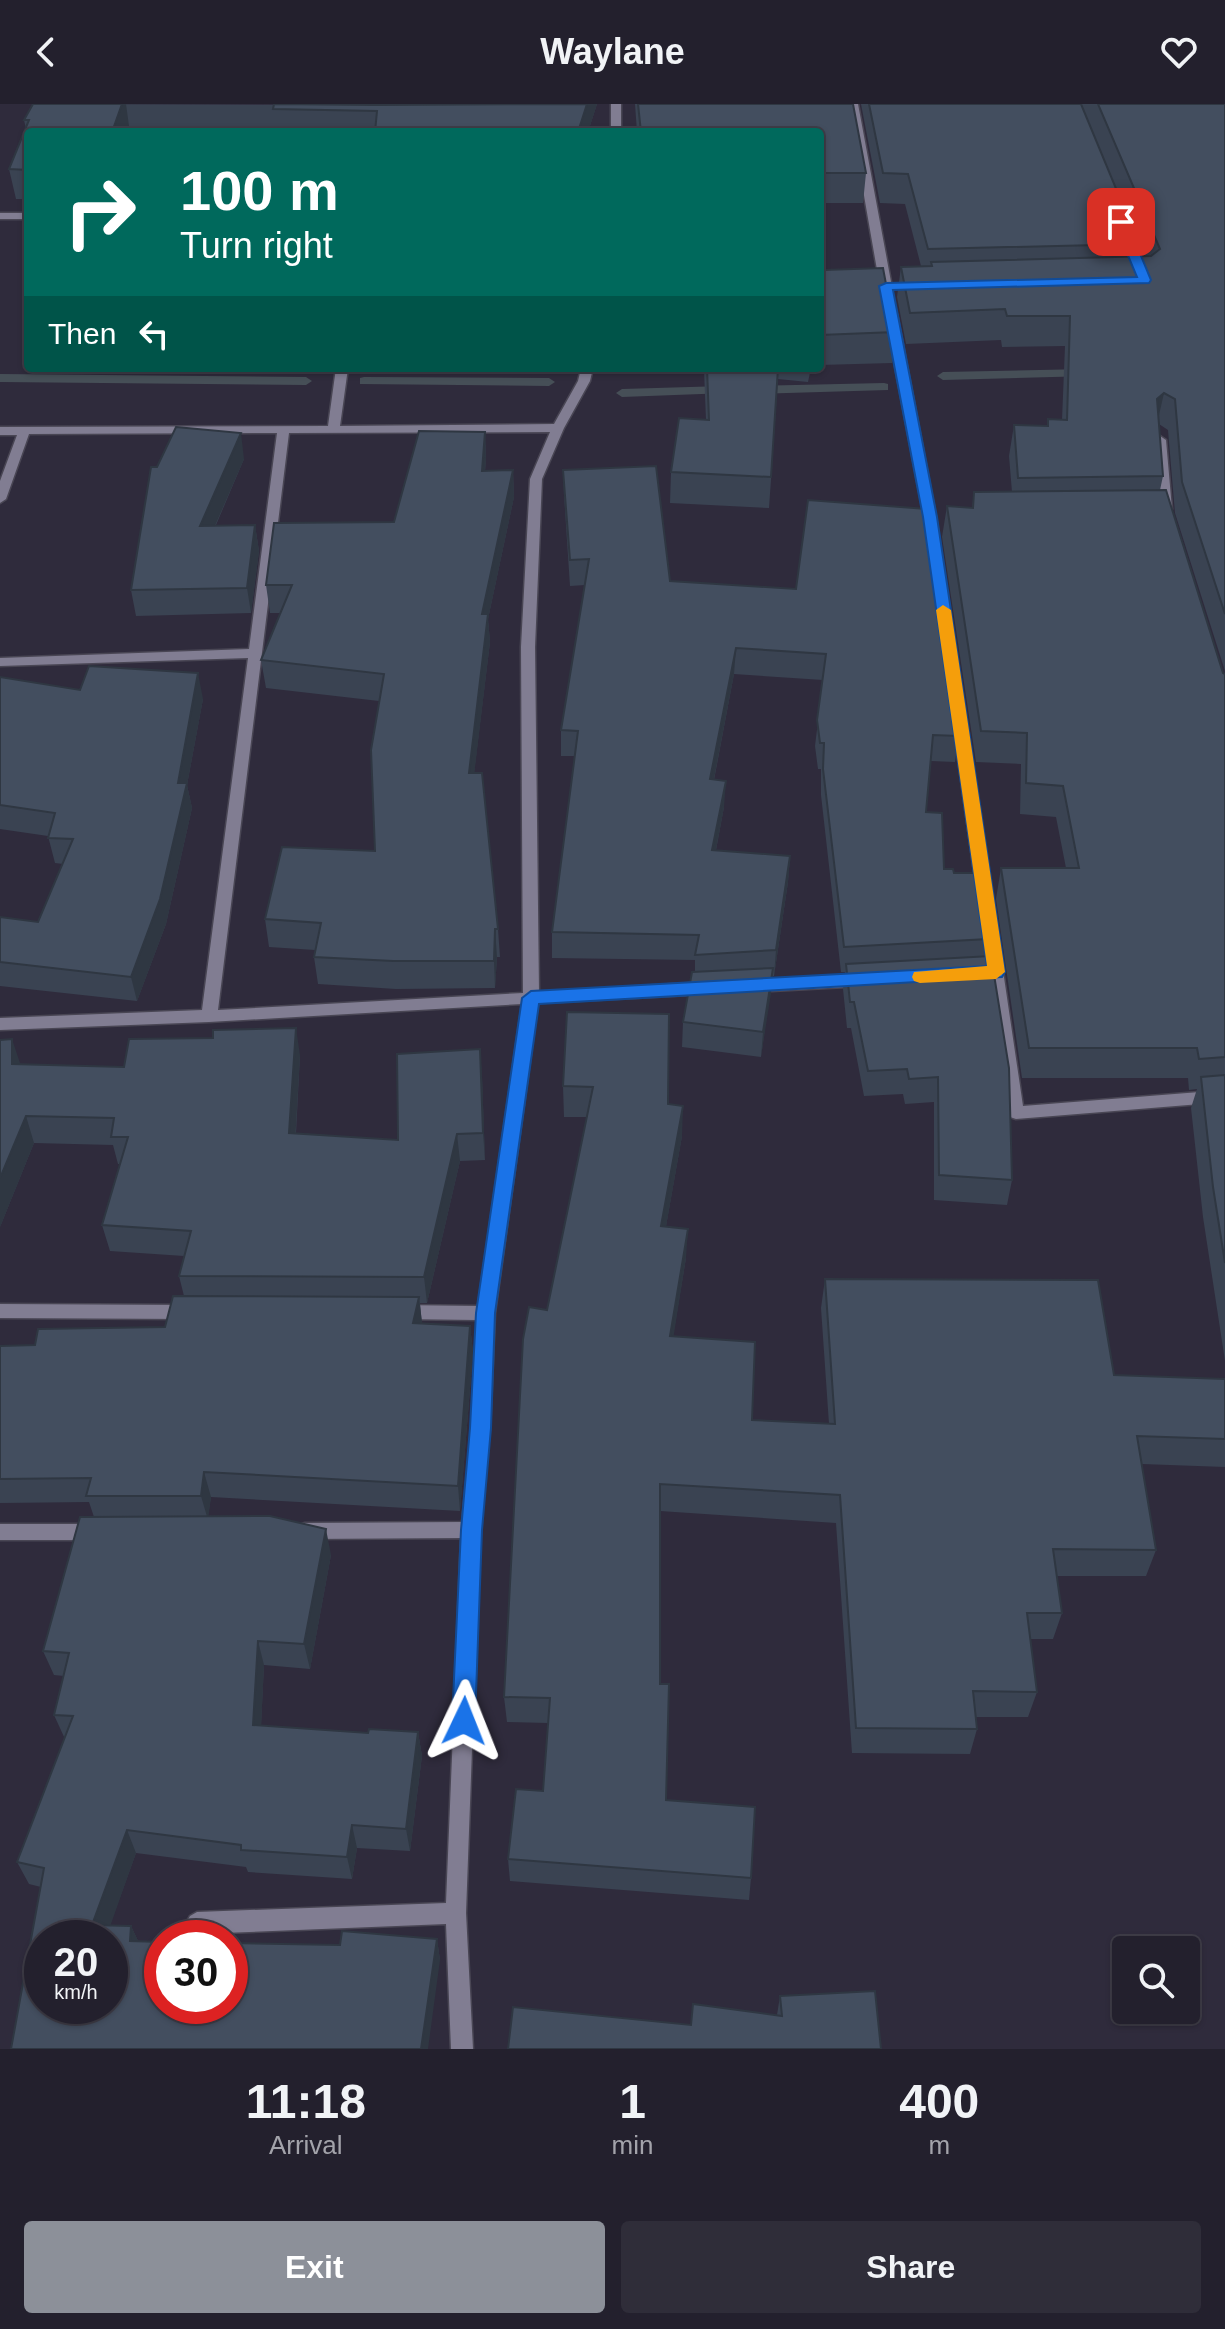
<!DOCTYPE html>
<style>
:root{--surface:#23202d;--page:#2f2d39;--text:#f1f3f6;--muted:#a3a3aa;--line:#403e49;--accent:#8c9099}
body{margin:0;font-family:Helvetica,sans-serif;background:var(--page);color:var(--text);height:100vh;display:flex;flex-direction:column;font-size:30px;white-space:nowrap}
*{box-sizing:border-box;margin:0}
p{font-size:26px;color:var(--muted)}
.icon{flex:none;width:44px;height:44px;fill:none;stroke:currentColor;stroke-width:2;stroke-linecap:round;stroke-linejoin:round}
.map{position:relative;height:1945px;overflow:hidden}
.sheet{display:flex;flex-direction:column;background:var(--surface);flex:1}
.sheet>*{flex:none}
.top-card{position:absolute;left:24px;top:24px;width:800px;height:244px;border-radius:8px;box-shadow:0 2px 6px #0004,0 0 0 2px var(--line);background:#00695c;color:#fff;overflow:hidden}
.buttons{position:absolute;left:1112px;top:1832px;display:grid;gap:16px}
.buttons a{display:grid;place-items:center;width:88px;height:88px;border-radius:8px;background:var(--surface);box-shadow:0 2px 6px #0004,0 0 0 2px var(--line);font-size:40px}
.speed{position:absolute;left:24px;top:1816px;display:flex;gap:16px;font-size:40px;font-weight:700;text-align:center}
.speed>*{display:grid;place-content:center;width:104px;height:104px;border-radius:50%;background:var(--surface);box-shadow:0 2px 6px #0004,0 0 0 2px var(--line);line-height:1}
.speed small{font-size:20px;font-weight:400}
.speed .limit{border:12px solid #d22;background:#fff;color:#111}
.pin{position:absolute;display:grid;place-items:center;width:68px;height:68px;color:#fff;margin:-34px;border-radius:16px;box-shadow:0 4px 12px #0006}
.me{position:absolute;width:88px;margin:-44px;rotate:2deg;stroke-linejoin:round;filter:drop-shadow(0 0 6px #0008)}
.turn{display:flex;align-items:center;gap:28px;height:168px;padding:0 24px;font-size:36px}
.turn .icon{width:104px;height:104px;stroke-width:2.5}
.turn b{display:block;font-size:56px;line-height:68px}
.then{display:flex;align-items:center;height:76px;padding:0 24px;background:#0003;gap:16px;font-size:30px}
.eta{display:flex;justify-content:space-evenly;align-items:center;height:136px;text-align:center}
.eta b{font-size:48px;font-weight:600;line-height:56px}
.button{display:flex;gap:16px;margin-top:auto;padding:16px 24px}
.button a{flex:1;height:92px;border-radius:8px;background:var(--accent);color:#fff;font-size:32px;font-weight:600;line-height:92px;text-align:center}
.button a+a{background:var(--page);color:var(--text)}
header{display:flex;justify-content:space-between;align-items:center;height:104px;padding:0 24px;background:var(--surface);font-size:36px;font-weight:600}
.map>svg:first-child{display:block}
</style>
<header><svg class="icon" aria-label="back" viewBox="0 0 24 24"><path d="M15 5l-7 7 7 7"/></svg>Waylane<svg class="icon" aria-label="heart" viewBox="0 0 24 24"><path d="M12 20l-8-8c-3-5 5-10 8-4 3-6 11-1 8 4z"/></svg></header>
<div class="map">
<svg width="1225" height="1945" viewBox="0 0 1225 1945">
<rect width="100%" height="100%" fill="#2f2b3c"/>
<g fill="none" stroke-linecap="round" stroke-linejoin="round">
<!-- stream -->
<path fill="#464f57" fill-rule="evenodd" d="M1086,265L1092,269L1090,272L943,276L937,272L943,268Z
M0,270L306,273L312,277L306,281L0,278Z
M364,273L549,274L555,278L549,282L360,280V274Z
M884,279L888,280V286L755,290L749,286L755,282Z
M724,282L728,283V289L622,293L616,289L622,285Z"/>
<defs>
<path id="minor" d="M611,0H621V28H611Z
M848,0H858L892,183L886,186L880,183Z
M0,109H28V115H0Z
M891,207L897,210L936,413L1023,1002L1225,986V998L1016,1015L1010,1013L1008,1009L924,413L885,210Z
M336,264H348L340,322L554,320L578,277L581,264H593L590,277L564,324L542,375L535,543L539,888L709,878L717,884L709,890L538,899L495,1209L490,1324L480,1426L466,1809L473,1945H451L446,1820L197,1830L190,1826L186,1819L190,1812L197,1808L446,1799L461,1434L305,1435L298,1433L296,1427L298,1421L305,1419L462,1418L472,1324L477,1216L399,1215L393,1213L390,1208L393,1203L399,1201L478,1202L522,900L209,918L0,926V914L202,906L248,554L0,562V554L249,545L277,329L29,330L6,395L0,399V377L17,331H0V323L328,322ZM550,328L530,375L521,543L523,889L218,906L289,329Z
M1160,332L1166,336L1172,405L1166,409L1160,405L1154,336Z
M865,870L873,876L865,882L753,888L745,882L753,876Z
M0,1200L188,1201L194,1203L197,1208L194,1213L188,1215L0,1214Z
M0,1420H98L105,1422L107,1428L105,1434L98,1436H0Z"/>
</defs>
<!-- minor casing -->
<use href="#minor" stroke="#494654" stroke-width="3"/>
<!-- minor -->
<use href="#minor" fill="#817d92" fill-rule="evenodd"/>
</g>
<!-- wall -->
<path fill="#3a4352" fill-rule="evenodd" d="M33,0L376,1L597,0L588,28H276L275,24L129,22L127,28H28V95H16L9,65L26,25L24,16Z
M635,0H853L866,69L863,99H820V28H637Z
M861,0H1225V567L1175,409L1168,326L1159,320L1163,372L1160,386L1223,569L1225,570V1257L1203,1113L1191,1004L1197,985L1189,986L1188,974H1022L996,795L1001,764H1066L1056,713L1020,710L1021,660L976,658L942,433L947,402L972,404L974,388H1012L1009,352L1014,321L1047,322L1048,315L1062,316L1065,242L1002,243L1001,236L906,240L897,193L901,163L921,162L905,100L880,99ZM1139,140L1144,152H1137Z
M820,158L824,166L895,228L892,259L820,261Z
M681,264H811L808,278L778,275L769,404L670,399L671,368L706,316L704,266Z
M485,328L486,355L485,367L513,366L514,393L488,515L490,538L474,669L498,825L500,853H497L495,884L396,885L318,880L314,853L315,846L269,843L265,815L375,747L379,597L266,584L261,556L281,509H270L266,481L394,418Z
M244,355L216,421H255L259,447L251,509L136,512L131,486L157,363Z
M563,366L670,477L796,485L959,632L955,658L931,657L926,708L944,765L954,769L988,835L985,852L1012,1076L1007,1101L934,1096V998L905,1000L903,990L864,992L851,924H847L843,885L845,868H841L821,691V665H818L815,642L823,576L734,570L714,676L724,703L716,746L790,752L788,778L774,872H772L761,953L682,943L683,918L695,868V856L552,854V828L575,652H561V626L585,481L570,482L564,391Z
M0,573L80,586L203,595L187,681L192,704L166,820L137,897L0,882V813L38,818L63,760L55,759L48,732L0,725Z
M567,908L668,1000L682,1032L666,1122L686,1154L673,1232L752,1316L829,1320L821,1204L825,1175L1114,1271L1225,1275V1363L1142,1360L1156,1446L1146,1472H1057L1062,1509L1053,1535H1030L1037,1588L1028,1613H976L977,1625L970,1650L852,1649L836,1419L660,1407V1580L666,1696L751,1774L749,1796L510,1777L508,1755L543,1687L548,1619L507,1618L504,1593L547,1206L587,1013H564L563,982Z
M300,951L296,1029L398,1036L482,972L485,1056L460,1057L427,1199H420L422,1220L470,1222L473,1248L460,1407L211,1393L208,1412L331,1451L310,1565L264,1561L261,1622L368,1629L418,1628L422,1652L410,1747L357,1744L352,1775L248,1768L246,1763L136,1749L110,1821L131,1822L138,1837L340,1841L437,1835L440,1856L11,1945L41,1783L29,1780L17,1758L65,1635L54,1611L64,1572L54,1571L43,1547L94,1413L89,1398L0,1399V1242L35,1241L165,1223L184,1192L179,1172L184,1152L110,1147L102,1121L120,1060H118L113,1041L34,1039L0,1123L20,960L124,963Z
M780,1892L881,1945L691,1921L777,1911Z"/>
<!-- shaded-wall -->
<path fill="#2f3742" d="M122,0H126L129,22L127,28H112Z
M587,0H597L588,28H578Z
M1164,289L1157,320V295Z
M485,328L486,355L483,395L482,367Z
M241,329L244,355L204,447L200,422Z
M513,366L514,393L488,515L490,538L471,697L469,669L482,510Z
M255,421L259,447L251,509L247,484Z
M736,544L734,570L709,701L710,675Z
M198,569L203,595L187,681L192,704L166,820L137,897L131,873L178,679Z
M726,677L724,703L711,772L712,746Z
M790,752L788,778L774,872L776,846Z
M495,825L497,853L495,884L494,857Z
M773,864L771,889L761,953L763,928Z
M296,924L300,951L294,1056L289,1029Z
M12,935L21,962L12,960Z
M480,945L482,972L485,1056L483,1029Z
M683,1002L682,1032L661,1151V1122Z
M26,1012L34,1039L0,1123V1074Z
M457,1030L460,1057L427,1199L424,1173Z
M688,1125L686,1154L669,1261L670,1232Z
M419,1193L422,1219L416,1245L413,1219Z
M470,1222L473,1248L460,1407L458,1382Z
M204,1368L211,1393L208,1416L201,1392Z
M326,1425L331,1451L310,1565L304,1540Z
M258,1537L264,1561L260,1645L253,1621Z
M418,1628L422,1652L410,1747L406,1725Z
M352,1721L357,1744L352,1775L347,1753Z
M127,1726L136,1749L106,1834L92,1821Z
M131,1822L141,1843L130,1837Z
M437,1835L440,1856L428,1945H421Z"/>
<!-- building -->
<path fill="#434e5f" stroke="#2f3742" stroke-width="2" fill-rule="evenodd" d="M33,0H122L112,28H28V66L9,65L29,16H24Z
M274,0L376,1L587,0L578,28H375L377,7L273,5Z
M638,0H853L866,69H820V28H641Z
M869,0H1081L1139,140L928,145L908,70L883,69Z
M1098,0H1225V510L1182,378L1175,295L1164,289L1157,295L1163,372L1018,374L1014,321L1048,322V315L1067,316L1070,212H1007L1005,205L910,209L901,163L932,162L931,158L1151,152L1160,145Z
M820,158L824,166L883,164L895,228L820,231Z
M707,264H778L771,373L671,368L679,314L709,316Z
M176,323L241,329L200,422L255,421L247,484L131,486L151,363H157Z
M419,327L485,328L482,367L513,366L482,510H488L469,669H482L498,825H495L494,857H393L314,853L321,819L265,815L282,743L375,747L371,646L384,570L261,556L292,481H266L274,419L394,418Z
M656,362L670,477L796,485L808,396L927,405L959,632L933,631L926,708L942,709L944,765H953L954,769H979L988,835L844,843L823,665L824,639H820L817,616L826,550L736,544L710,675L726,677L712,746L790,752L776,846L695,851L699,831L552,828L578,627L561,626L589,455L570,456L563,366Z
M1166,386L1223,569L1225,570V953L1199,955L1197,944H1029L1001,764H1079L1063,682L1026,679L1027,629L981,627L947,402L973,404L974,388Z
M89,562L198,569L178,679H187L160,795L131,873L0,858V813L38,818L73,735L48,734L55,709L0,701V573L80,586Z
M991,852L1009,964L1012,1076L939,1071L938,973L909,975L907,965L868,967L854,898H850L846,860Z
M773,864L763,928L683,918L692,868Z
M567,908L669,910L668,1000L683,1002L661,1122L688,1125L670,1232L755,1238L752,1316L835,1320L825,1175L1098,1176L1114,1271L1225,1275V1335L1137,1332L1156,1446L1053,1445L1062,1509H1027L1037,1588L973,1587L977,1625L856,1624L840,1391L660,1380V1580H669L666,1696L755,1703L751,1774L508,1755L516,1685L543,1687L550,1594L504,1593L523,1235L529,1203L547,1206L593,983L563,982Z
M296,924L289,1029L398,1036L397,950L480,945L483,1029L457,1030L424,1173L179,1172L191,1127L102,1121L128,1033H111L114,1014L26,1012L0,1074V936L12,935V960L124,963L129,935L213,934V926Z
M1225,971V1159L1213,1083L1201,973Z
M173,1192L419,1193L413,1219L470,1222L458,1382L204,1368L201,1392H86L91,1374L0,1375V1242L35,1241L38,1225L165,1223Z
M270,1412L326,1425L304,1540L258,1537L253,1621L368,1629L369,1625L418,1628L406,1725L352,1721L347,1753L241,1746V1741L127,1726L92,1821L131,1822L130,1837L162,1838V1902H230V1839L340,1841L342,1827L437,1835L421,1945H11L44,1764L17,1758L73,1612L54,1611L69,1549L43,1547L80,1413ZM42,1834H110V1902H42Z
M875,1887L881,1945H508L513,1903L691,1921L693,1900L782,1912L780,1892Z"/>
<!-- route -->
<path fill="#1a73e8" stroke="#114b97" stroke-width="2" d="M1121,114L1127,118L1151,176L1149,179L893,186L937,413L1005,868L1002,873L539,900L495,1209L491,1324L482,1426L475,1617L472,1625L464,1628L456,1625L452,1617L461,1426L470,1324L476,1209L522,894L531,887L987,862L923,413L879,182L886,179L1137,173L1114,118Z"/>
<!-- slow -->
<path fill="#f59e0b" d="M943,501L951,506L1005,868L996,875L920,879L914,877L912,873L914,868L987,862L936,506Z"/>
</svg>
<div class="buttons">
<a><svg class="icon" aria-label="search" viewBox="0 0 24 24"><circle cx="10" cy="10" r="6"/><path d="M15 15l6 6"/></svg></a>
</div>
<div class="speed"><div>20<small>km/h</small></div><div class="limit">30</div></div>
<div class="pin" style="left:1121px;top:118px;background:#d93025"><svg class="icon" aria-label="arrive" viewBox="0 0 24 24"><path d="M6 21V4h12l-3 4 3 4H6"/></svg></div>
<svg class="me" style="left:464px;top:1617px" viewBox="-20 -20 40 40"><path d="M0-17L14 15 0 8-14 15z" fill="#1a73e8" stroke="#fff" stroke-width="4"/></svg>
<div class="top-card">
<div class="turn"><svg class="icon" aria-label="right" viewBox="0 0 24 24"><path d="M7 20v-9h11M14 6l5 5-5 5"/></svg><div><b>100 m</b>Turn right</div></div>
<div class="then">Then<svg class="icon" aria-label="left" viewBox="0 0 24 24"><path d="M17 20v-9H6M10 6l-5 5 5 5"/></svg></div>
</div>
</div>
<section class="sheet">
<div class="eta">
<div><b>11:18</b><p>Arrival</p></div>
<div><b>1</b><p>min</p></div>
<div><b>400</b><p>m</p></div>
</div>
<div class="button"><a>Exit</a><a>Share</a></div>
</section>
